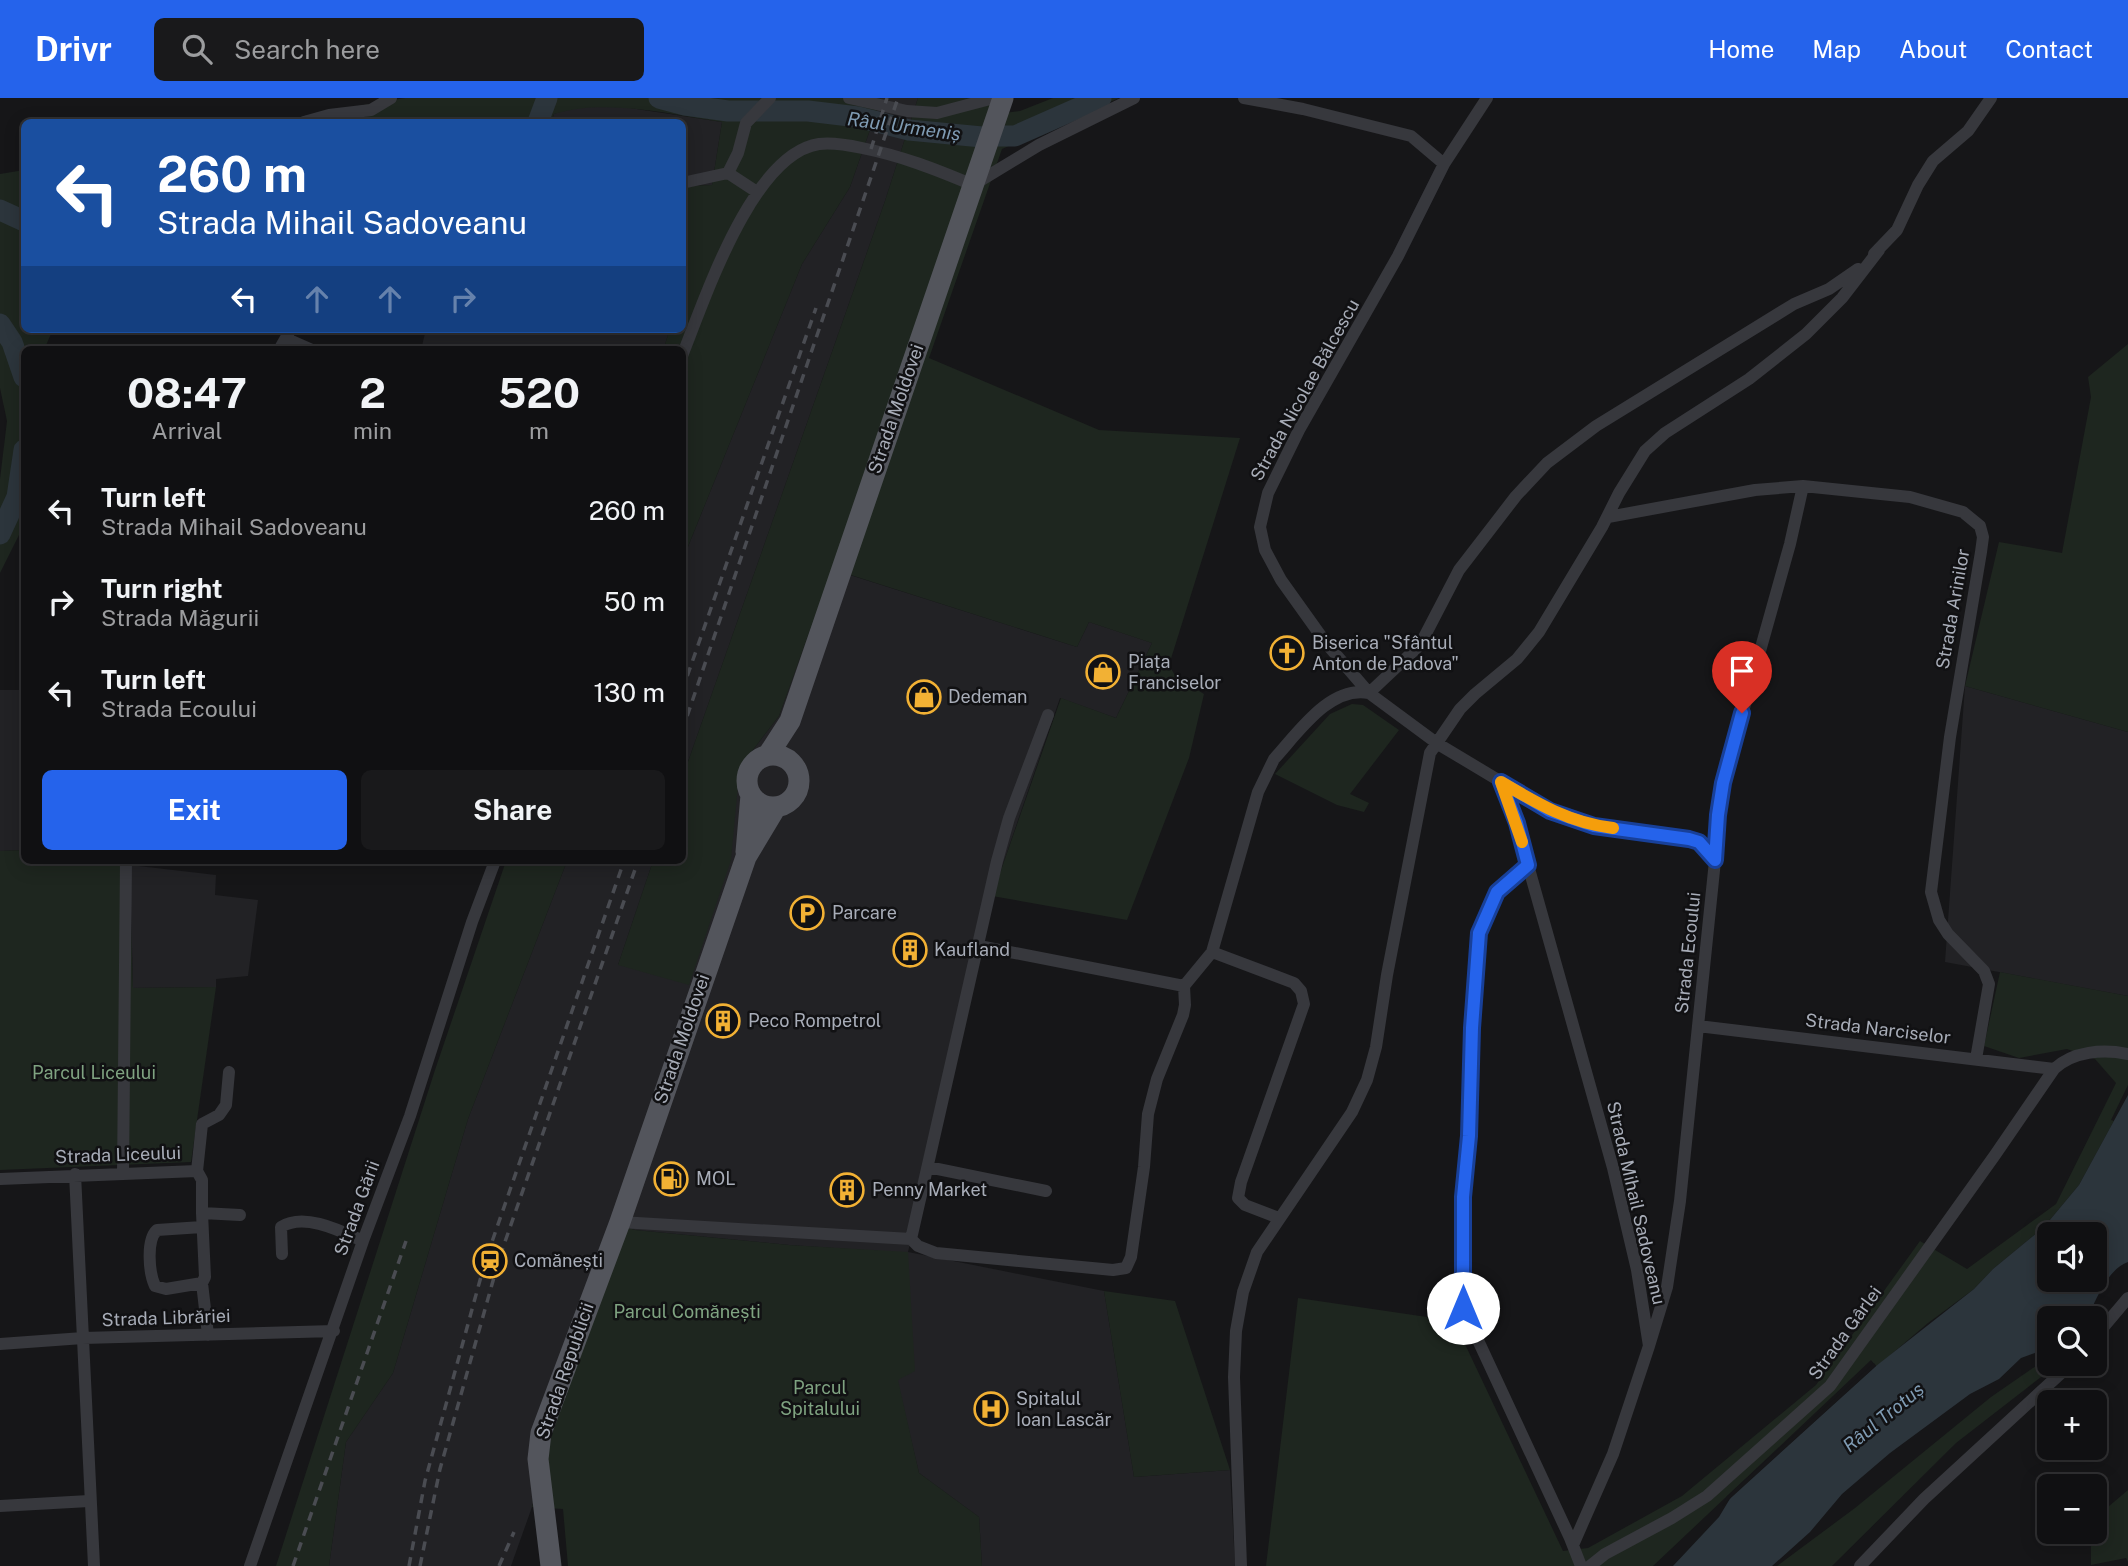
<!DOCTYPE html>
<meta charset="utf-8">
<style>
:root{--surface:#101012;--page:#19191b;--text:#f1f3f6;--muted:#9c9d9f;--line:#303032;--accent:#2563eb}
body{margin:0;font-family:"Public Sans",sans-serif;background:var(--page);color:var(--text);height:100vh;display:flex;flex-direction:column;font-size:26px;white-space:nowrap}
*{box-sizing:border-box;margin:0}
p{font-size:23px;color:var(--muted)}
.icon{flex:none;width:38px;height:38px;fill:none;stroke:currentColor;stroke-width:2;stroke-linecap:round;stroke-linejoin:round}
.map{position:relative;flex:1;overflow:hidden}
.details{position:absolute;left:21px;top:248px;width:665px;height:518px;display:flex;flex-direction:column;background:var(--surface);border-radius:10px;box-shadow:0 4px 18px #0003,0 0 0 2px var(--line)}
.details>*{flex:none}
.banner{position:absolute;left:21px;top:21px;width:665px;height:214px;border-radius:10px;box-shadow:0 4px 18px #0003,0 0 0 2px var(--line);background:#1a4fa0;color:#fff;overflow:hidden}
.buttons{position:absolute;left:2037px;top:1124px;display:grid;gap:14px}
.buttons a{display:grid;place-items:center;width:70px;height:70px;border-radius:10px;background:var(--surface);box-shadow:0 4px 18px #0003,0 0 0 2px var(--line);font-size:35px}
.pin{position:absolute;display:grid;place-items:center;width:60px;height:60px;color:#fff;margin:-72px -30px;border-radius:50% 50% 50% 0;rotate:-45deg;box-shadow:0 0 7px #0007}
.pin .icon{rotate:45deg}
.me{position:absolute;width:77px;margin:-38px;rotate:0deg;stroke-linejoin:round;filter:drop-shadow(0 0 5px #0008)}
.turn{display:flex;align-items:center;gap:24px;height:147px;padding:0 21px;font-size:32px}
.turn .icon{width:91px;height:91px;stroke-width:2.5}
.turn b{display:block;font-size:49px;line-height:60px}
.lanes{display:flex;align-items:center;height:66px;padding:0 21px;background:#0003;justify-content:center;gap:35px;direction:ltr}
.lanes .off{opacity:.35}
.eta{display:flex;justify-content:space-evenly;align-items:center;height:119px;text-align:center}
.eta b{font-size:42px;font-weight:700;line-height:49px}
.primary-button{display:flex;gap:14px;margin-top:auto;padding:14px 21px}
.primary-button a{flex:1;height:80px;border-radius:10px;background:var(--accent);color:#fff;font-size:28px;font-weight:700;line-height:80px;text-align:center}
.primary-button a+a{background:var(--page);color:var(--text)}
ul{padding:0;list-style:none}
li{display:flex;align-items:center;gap:21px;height:91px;padding:0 21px}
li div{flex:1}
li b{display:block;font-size:26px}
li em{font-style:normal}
header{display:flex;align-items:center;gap:42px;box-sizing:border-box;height:98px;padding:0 35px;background:var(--accent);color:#fff}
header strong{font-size:33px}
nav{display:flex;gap:38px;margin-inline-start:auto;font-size:24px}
.search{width:490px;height:63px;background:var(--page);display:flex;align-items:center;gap:18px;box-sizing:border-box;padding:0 24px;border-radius:10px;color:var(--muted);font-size:26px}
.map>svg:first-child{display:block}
</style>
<header>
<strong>Drivr</strong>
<div class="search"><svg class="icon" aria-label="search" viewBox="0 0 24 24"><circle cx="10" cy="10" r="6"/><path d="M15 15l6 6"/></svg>Search here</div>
<nav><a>Home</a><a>Map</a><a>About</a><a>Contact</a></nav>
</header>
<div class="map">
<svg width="2128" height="1468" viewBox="0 0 2128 1468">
<rect width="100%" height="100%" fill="#161618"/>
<!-- built -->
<path fill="#222225" d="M881,0H918L885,103L683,678V461L802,166L850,89Z
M604,6L722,24L712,87L683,88L682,24H551L554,16L568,11Z
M426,231H670L663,252H421Z
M831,471L1077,549L1089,524L1152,545L1116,620L1060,600L992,798L908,1154L1104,1193L1134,1379L1230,1372L1235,1468H982L979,1419L919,1375L897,1282L908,1155L789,1147L635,1132L610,1124L532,1409L511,1468H329L346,1344L393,1275L468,1021L567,763H653L618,867L735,701L739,677L749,657L779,618Z
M1965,588L2128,634V898L1945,864Z
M0,592H24V752L0,753Z
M130,767L216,777L215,797L258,802L248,878L216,881V889L133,890Z"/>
<!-- green -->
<path fill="#1e261f" d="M405,0H881L850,89L802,166L683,461L682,252H663L670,231H682L683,88L712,87L722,24C669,16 605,0 554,16L551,24H280L316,15Z
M918,0H993L988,17L1020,13L1053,0H1119L1002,51L929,260L1099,332L1240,340L1169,567L1176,579L1204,596L1189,660L1127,822L992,798L1061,600L1116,620L1152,545L1089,524L1077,549L832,471L779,618L749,657L739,677L731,762L689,887L618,867L653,763H682L683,678L885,103Z
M24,72V231H53L44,252H24V421L22,431L0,475V381L7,323L0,290V76Z
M2128,246V634L1965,588L1999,444L2062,455L2091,299L2088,279Z
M1352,606L1363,607L1399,632L1350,696L1369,705L1364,714L1337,707L1275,676L1330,616Z
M24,752V763H129L133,890L216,889L191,1064L0,1072V753Z
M506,763H567L468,1021L393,1275L346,1344L329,1468H276L435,972Z
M2000,874L2128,898V987L2111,1022L2114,1023L2079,1087L2044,1129L1993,1171L1974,1191L1928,1225L1881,1265L1876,1268L1871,1262L1653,1468H1266L1298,1200L1454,1223L1563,1453L1588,1450L1682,1398L1816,1287L1920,1143L1967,1171L2056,1106L2116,985L2095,961L2067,951L2019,960L1984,948Z
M610,1124L635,1132L789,1147L908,1154L915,1273L898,1282L919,1375L979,1419L982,1468H568L563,1411L532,1409Z
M1104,1193L1175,1203L1230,1372L1134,1379Z
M2049,1259V1265H2059L1956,1345L1832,1468H1777L1855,1410L1991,1299Z
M2128,1392V1464L2126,1460L2091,1467V1433H2095V1420Z"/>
<!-- water -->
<path fill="#2c353c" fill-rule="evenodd" d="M2128,997V1164C2108,1171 2097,1200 2088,1218L2086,1220H2049V1250L2021,1260L1999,1281L1970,1296L1890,1355L1842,1396L1810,1434L1772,1468H1673L1719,1419L1731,1399L1876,1268L1974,1191L1993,1171L2044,1129L2079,1087ZM2049,1136H2095V1181H2049Z"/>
<!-- pier -->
<path fill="#161618" d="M1874,1265L1876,1268L1722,1408L1727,1398Z"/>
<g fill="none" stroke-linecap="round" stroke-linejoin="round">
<!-- river -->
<path stroke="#2c353c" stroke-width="21" d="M659,0L685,7L728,13H808L858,19L909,32L982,39
M538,24L547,0
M997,38H1015L1101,0
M0,112L24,123
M0,226L12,244L24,279
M0,436L17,399L24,352"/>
<!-- minor -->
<path stroke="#37383d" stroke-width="12" d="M849,0L907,13L937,15L994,0
M1244,0L1303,11L1411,38L1444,66
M1487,0L1444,66L1398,158L1299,332L1268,395L1260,429L1265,452L1281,482L1326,545L1369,595L1438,646L1550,713L1594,728L1689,741L1699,744L1715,762
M304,24L329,17L371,12L391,0
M728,75L738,55L746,25L770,0
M682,85L728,75L757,94
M1874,156L1897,132L1918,87L1933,63L1968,33L1991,0
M287,241L312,252
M279,252L291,231
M682,258C705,201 752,56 819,46C833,44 848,47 862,50C902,58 935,71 973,87L1039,47L1134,0
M1608,419L1755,392L1803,388L1910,399L1963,414L1980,428L1983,439L1981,454L1950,639L1931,794L1939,822L1948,836L1984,873L1989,886L1976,961
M1369,595L1420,547L1459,472L1516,398L1547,365L1596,328L1794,206L1829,191L1858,171
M1501,684L1517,725L1528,767L1497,794L1479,835L1472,930L1469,1038L1463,1099V1210L1570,1440L1581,1468
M1528,767L1613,1070L1637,1172L1649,1248L1613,1356L1573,1447
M979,848L1184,888L1212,854L1258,694L1274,661C1298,635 1330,587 1369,595
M1212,854L1294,885L1301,893L1304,906L1241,1084L1238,1100L1245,1107L1279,1120
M1698,928L2054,971
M928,1069L1046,1093
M197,1073L202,1026L219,1017L226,1007L229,974
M75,1076L94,1468
M123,1076L126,763
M0,1081L197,1073L202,1082V1115L240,1117
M620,1124L911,1141L997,763L1009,720L1048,617
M202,1129L157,1132C146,1142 149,1175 155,1188L166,1191L202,1185L205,1179L202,1115
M911,1141L918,1148L936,1155L1113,1172L1126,1170L1131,1159L1144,1069L1148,1016L1157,981L1183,917L1185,907L1184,888
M282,1156L281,1129C304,1114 341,1133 363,1143
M202,1185L208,1237
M2095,1239L2128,1200
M0,1246L83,1240L334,1233
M1649,1248L1667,1189L1680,1103L1723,685L1790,446L1803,388
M0,1408L89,1403
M250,1468L363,1143L410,1018L472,824L495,763
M1241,1468L1234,1279L1236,1233L1243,1194L1257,1154L1352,1014L1367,982L1376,949L1387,877L1430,655L1460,611L1475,596L1517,561L1539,534L1602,429L1619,395L1645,353L1665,335L1749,281L1806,236L1842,200L1879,152
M1590,1468L1605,1456L1672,1420L1707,1398L1830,1288L1995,1057L2054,971C2073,953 2103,951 2128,956
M1860,1468L1924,1401L2072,1265"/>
<!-- primary -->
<path stroke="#53555c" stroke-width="21" d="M768,657L790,623L1003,0
M747 683a26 26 0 1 1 52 0a26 26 0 1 1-52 0Z
M746,754L751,697
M551,1468L538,1361L541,1335L620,1124L746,759L776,709"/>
<!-- rail -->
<path stroke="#4a4c52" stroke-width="3.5" stroke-dasharray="9 7" stroke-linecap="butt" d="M871,51L887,0
M682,593L816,210
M682,633L898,0
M293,1468L406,1143
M409,1468L425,1383L485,1164L624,763
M420,1468L440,1371L500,1158L638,763
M499,1468L514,1434"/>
</g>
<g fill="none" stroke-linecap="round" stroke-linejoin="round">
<defs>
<path id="route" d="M1463,1210V1099L1469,1038L1472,930L1479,835L1497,794L1528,767L1517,725L1501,684L1550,713L1594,728L1689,741L1699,744L1715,762L1718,717L1723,685L1742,615"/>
</defs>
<!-- route casing -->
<use href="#route" stroke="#184099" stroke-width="18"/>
<!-- route -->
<use href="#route" stroke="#2563eb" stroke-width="12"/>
<!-- slow -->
<path stroke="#f59e0b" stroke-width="12" d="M1522,744L1501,684C1538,706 1570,725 1613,730"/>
</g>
<!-- icons -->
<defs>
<symbol id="church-ring" viewBox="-11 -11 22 22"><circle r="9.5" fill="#111113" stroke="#f2b134" stroke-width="1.5"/><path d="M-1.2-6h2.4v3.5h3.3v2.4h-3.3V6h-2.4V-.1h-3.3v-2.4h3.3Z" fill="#f2b134"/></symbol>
<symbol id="shop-ring" viewBox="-11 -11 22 22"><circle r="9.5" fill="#111113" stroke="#f2b134" stroke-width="1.5"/><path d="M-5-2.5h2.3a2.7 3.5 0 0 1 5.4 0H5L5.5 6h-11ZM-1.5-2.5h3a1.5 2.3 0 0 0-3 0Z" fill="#f2b134"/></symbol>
<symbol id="parking-ring" viewBox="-11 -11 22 22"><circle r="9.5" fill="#111113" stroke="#f2b134" stroke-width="1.5"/><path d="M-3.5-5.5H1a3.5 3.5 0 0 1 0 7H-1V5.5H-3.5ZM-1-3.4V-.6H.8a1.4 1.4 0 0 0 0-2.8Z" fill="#f2b134"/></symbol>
<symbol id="building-ring" viewBox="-11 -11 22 22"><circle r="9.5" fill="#111113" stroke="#f2b134" stroke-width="1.5"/><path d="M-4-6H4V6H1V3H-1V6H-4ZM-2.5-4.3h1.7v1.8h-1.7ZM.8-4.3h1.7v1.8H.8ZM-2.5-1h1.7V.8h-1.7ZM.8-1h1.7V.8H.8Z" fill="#f2b134"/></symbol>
<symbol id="fuel-ring" viewBox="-11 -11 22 22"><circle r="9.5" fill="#111113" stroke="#f2b134" stroke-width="1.5"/><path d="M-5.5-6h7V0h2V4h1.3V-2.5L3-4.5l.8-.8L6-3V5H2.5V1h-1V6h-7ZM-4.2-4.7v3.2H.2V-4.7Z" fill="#f2b134"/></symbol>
<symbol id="station-ring" viewBox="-11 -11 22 22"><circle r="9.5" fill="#111113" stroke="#f2b134" stroke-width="1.5"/><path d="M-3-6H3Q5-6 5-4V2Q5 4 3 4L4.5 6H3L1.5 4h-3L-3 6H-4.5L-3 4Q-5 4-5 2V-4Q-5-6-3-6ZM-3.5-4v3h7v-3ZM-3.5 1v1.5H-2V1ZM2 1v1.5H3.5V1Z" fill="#f2b134"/></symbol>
<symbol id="hospital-ring" viewBox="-11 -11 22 22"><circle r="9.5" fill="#111113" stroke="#f2b134" stroke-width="1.5"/><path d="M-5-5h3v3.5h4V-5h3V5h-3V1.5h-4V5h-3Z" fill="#f2b134"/></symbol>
</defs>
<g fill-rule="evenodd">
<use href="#church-ring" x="1268" y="536" width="38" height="38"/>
<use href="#shop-ring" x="1084" y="555" width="38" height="38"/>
<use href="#shop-ring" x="905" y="580" width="38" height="38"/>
<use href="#parking-ring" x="788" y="796" width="38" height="38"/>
<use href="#building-ring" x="891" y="833" width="38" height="38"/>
<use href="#building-ring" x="704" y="904" width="38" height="38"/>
<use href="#fuel-ring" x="652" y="1062" width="38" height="38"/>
<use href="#building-ring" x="828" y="1073" width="38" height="38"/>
<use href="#station-ring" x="471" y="1144" width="38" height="38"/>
<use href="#hospital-ring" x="972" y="1292" width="38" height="38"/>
</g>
<g text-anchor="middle" stroke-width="5" stroke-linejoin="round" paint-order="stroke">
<!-- street labels -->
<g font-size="18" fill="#a8adb8" stroke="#111113">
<text transform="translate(1305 292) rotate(-61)" y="6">Strada Nicolae Bălcescu</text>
<text transform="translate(896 311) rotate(-71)" y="6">Strada Moldovei</text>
<text transform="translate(1953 511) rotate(-80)" y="6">Strada Arinilor</text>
<text transform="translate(1688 855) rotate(-84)" y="6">Strada Ecoului</text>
<text transform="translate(1878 931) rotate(7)" y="6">Strada Narciselor</text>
<text transform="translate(682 941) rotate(-71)" y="6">Strada Moldovei</text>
<text transform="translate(118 1057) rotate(-2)" y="6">Strada Liceului</text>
<text transform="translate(1636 1105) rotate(77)" y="6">Strada Mihail Sadoveanu</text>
<text transform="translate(357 1110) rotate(-70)" y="6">Strada Gării</text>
<text transform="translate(166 1220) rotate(-2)" y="6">Strada Librăriei</text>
<text transform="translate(1845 1235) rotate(-54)" y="6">Strada Gârlei</text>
<text transform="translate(565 1273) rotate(-71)" y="6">Strada Republicii</text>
</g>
<!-- poi labels -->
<g font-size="18" fill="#a8adb8" stroke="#111113" text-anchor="start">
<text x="1312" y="551">Biserica "Sfântul<tspan x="1312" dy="21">Anton de Padova"</tspan></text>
<text x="1128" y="570">Piața<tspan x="1128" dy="21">Franciselor</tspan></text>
<text x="948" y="605">Dedeman</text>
<text x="832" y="821">Parcare</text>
<text x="934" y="858">Kaufland</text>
<text x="748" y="929">Peco Rompetrol</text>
<text x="696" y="1087">MOL</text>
<text x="872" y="1098">Penny Market</text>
<text x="514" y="1169">Comănești</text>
<text x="1016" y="1307">Spitalul<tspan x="1016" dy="21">Ioan Lascăr</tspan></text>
</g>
<!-- park labels -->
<g font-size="18" fill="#7fa381" stroke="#111113">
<text x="94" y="981">Parcul Liceului</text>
<text x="687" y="1220">Parcul Comănești</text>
<text x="820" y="1296">Parcul<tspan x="820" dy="21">Spitalului</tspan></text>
</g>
<!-- water labels -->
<g font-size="19" font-style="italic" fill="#7f9bb3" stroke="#111113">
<text transform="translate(904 28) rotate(8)" y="7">Râul Urmeniș</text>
<text transform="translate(1883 1319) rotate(-39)" y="7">Râul Trotuș</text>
</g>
</g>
</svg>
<div class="buttons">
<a><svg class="icon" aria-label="sound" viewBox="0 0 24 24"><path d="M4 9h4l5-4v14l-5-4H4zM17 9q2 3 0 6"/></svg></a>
<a><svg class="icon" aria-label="search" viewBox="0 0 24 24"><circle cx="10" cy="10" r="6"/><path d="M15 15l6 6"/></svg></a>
<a>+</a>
<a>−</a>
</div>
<div class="pin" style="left:1742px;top:615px;background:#d93025"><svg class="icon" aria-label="arrive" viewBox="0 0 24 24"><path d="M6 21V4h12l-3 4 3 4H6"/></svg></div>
<svg class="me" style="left:1463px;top:1210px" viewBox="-20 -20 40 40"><circle r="19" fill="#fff"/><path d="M0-13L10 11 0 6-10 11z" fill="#2563eb"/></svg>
<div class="banner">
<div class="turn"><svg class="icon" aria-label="left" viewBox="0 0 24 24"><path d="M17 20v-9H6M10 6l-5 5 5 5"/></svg><div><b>260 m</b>Strada Mihail Sadoveanu</div></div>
<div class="lanes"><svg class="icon" aria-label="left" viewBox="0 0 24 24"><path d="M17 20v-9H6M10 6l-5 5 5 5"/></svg><svg class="icon off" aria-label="ahead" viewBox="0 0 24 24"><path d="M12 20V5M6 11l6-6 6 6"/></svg><svg class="icon off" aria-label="ahead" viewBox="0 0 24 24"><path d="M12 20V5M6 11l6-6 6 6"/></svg><svg class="icon off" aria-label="right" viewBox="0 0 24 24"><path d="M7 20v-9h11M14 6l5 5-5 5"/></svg></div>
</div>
<section class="details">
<div class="eta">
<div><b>08:47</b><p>Arrival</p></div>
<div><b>2</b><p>min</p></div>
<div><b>520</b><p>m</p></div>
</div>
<ul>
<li><svg class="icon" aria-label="left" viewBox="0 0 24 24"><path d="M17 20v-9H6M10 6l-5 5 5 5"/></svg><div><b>Turn left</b><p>Strada Mihail Sadoveanu</p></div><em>260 m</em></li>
<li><svg class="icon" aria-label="right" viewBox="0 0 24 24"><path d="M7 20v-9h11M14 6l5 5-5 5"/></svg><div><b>Turn right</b><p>Strada Măgurii</p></div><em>50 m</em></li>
<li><svg class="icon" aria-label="left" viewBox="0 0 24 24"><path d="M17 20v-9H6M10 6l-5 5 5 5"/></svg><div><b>Turn left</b><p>Strada Ecoului</p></div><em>130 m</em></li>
</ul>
<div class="primary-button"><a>Exit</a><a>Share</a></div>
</section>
</div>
